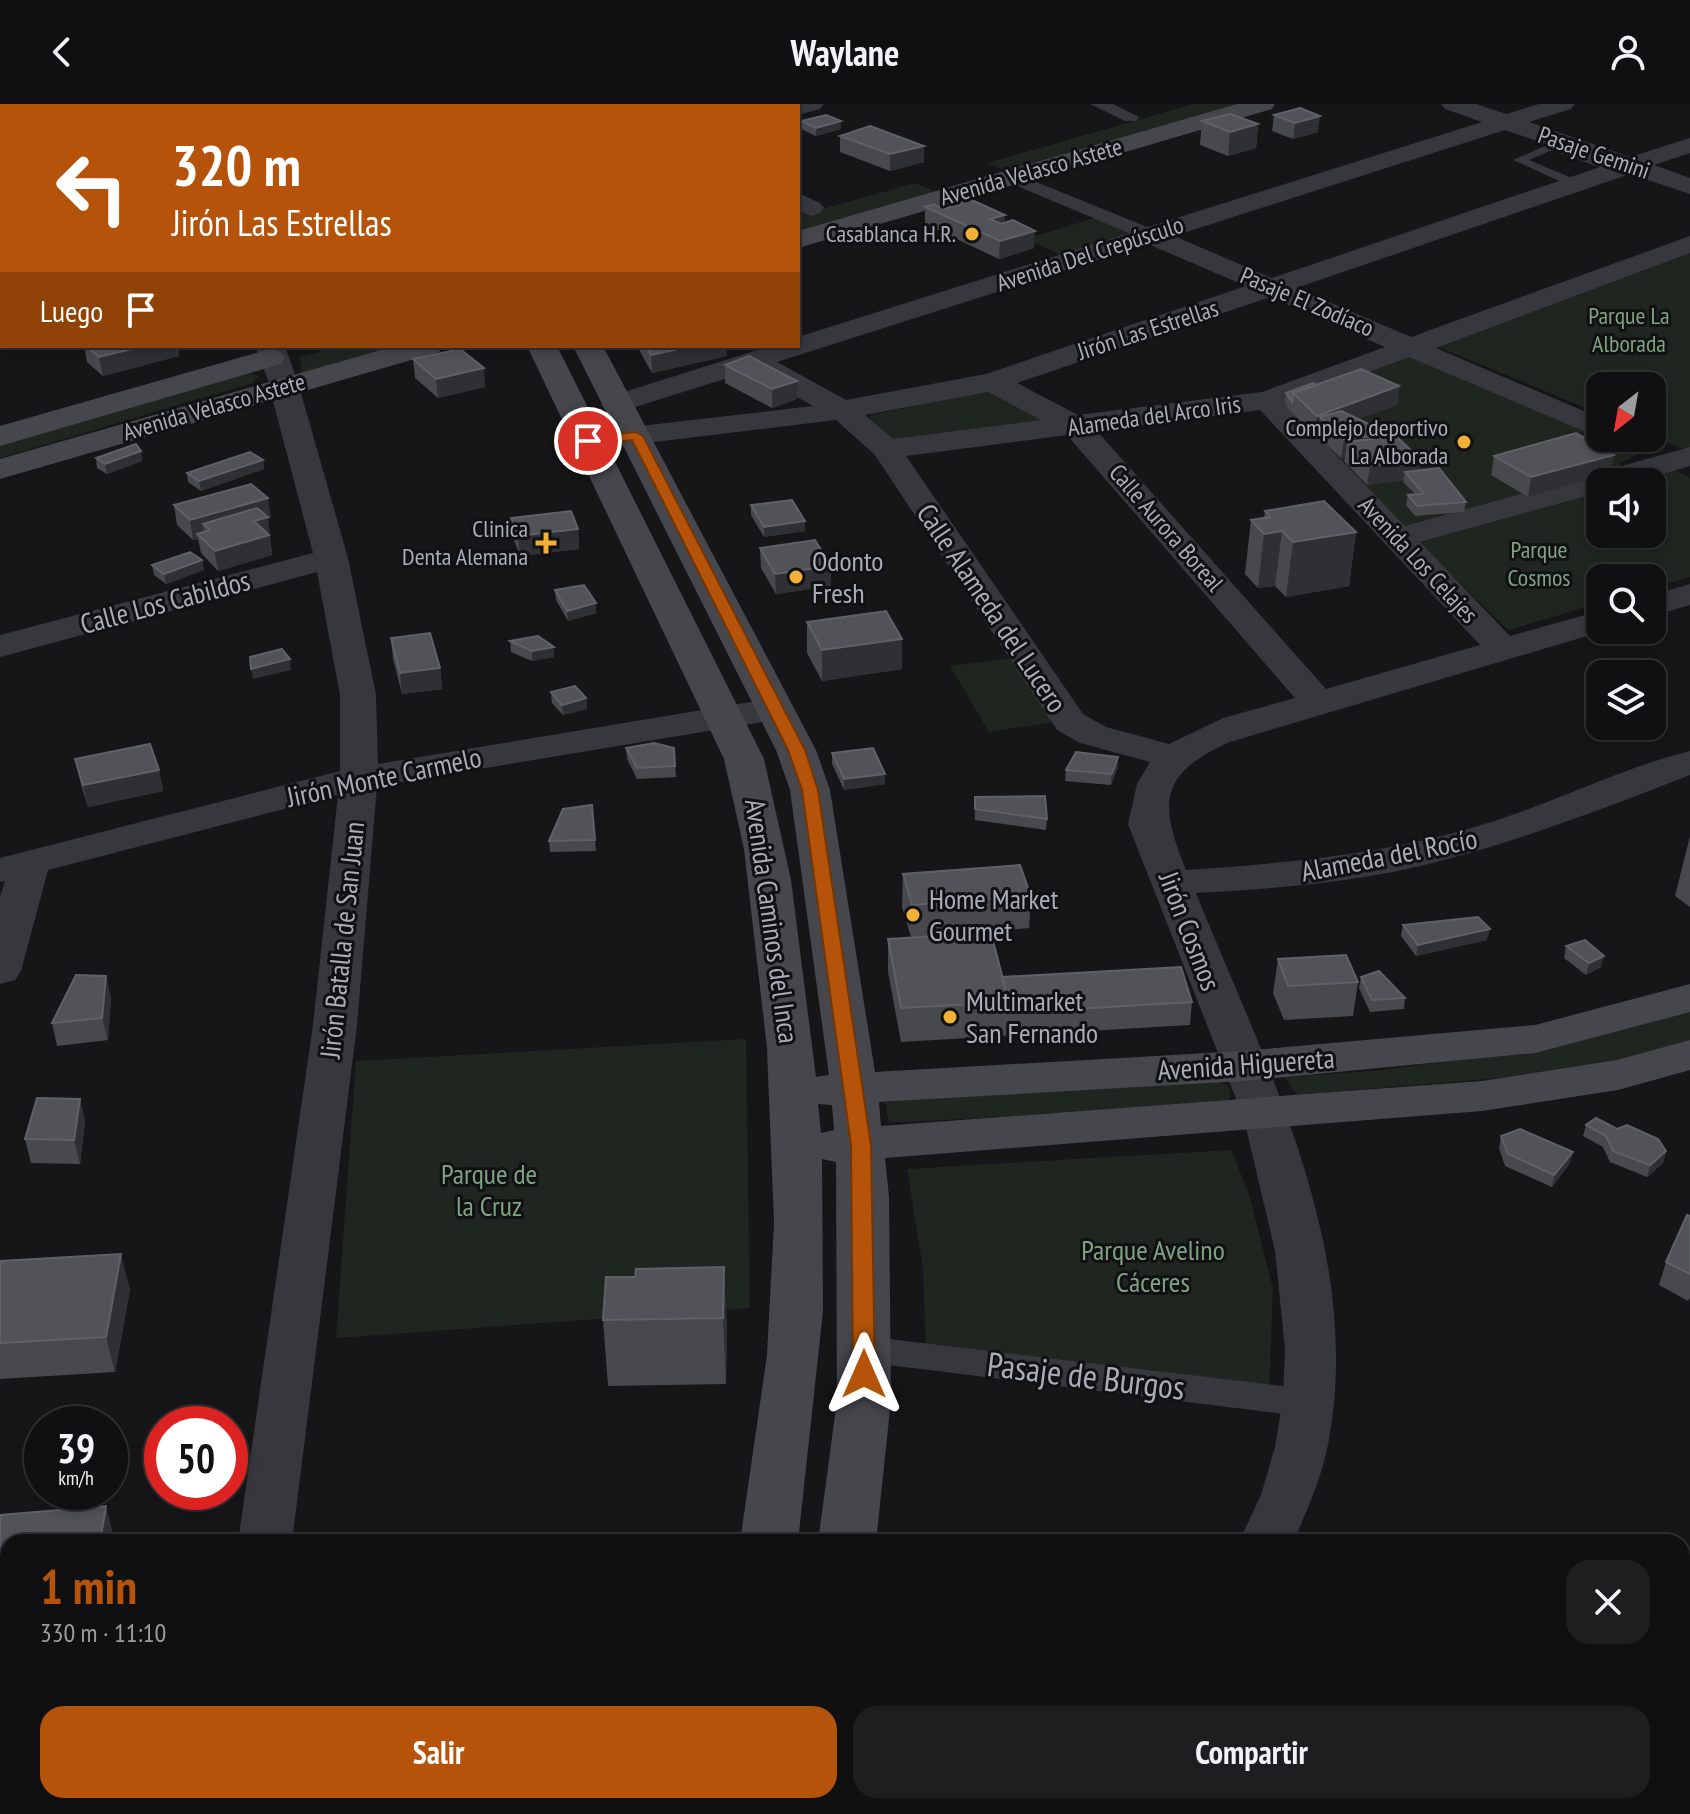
<!DOCTYPE html>
<html lang="es">
<meta charset="utf-8">
<style>
:root{--surface:#101012;--page:#1e1e20;--text:#f1f3f6;--muted:#9c9d9f;--line:#303032;--accent:#b45309}
body{margin:0;font-family:"PT Sans Narrow",sans-serif;background:var(--page);color:var(--text);height:100vh;display:flex;flex-direction:column;font-size:30px;white-space:nowrap}
*{box-sizing:border-box;margin:0}
p{font-size:26px;color:var(--muted)}
.icon{flex:none;width:44px;height:44px;fill:none;stroke:currentColor;stroke-width:2;stroke-linecap:round;stroke-linejoin:round}
.map{position:relative;flex:1;overflow:hidden}
.panel{position:absolute;left:0px;top:1430px;width:1690px;height:280px;display:flex;flex-direction:column;background:var(--surface);border-radius:24px 24px 0 0;box-shadow:0 4px 12px #0003,0 0 0 2px var(--line)}
.panel>*{flex:none}
.guide{position:absolute;left:0px;top:0px;width:800px;height:244px;box-shadow:0 4px 12px #0003,0 0 0 2px var(--line);background:#b45309;color:#fff;overflow:hidden}
.needle{width:52px;rotate:211deg}
.fabs{position:absolute;left:1586px;top:268px;display:grid;gap:16px}
.fabs a{display:grid;place-items:center;width:80px;height:80px;border-radius:16px;background:var(--surface);box-shadow:0 4px 12px #0003,0 0 0 2px var(--line);font-size:40px}
.speed{position:absolute;left:24px;top:1302px;display:flex;gap:16px;font-size:40px;font-weight:700;text-align:center}
.speed>*{display:grid;place-content:center;width:104px;height:104px;border-radius:50%;background:var(--surface);box-shadow:0 4px 12px #0003,0 0 0 2px var(--line);line-height:1}
.speed small{font-size:20px;font-weight:400}
.speed .limit{border:12px solid #d22;background:#fff;color:#111}
.pin{position:absolute;display:grid;place-items:center;width:68px;height:68px;color:#fff;margin:-34px;border:4px solid #fff;border-radius:50%;box-shadow:0 2px 8px #0007}
.me{position:absolute;width:88px;margin:-44px;rotate:0deg;stroke-linejoin:round;filter:drop-shadow(0 0 6px #0008)}
.turn{display:flex;align-items:center;gap:28px;height:168px;padding:0 40px;font-size:36px}
.turn .icon{width:104px;height:104px;stroke-width:2.5}
.turn b{display:block;font-size:56px;line-height:68px}
.then{display:flex;align-items:center;height:76px;padding:0 40px;background:#0003;gap:16px;font-size:30px}
.round{display:grid;place-items:center;flex:none;width:84px;height:84px;border-radius:24px;background:var(--page)}
.head{display:flex;align-items:center;justify-content:space-between;height:136px;padding:0 40px}
h1{font-size:48px;font-weight:700;line-height:60px;color:var(--accent)}
.primary-button{display:flex;gap:16px;margin-top:auto;padding:16px 40px}
.primary-button a{flex:1;height:92px;border-radius:24px;background:var(--accent);color:#fff;font-size:32px;font-weight:700;line-height:92px;text-align:center}
.primary-button a+a{background:var(--page);color:var(--text)}
header{display:flex;justify-content:space-between;align-items:center;height:104px;padding:0 40px;background:var(--surface);font-size:36px;font-weight:700}
.map>svg:first-child{display:block}
</style>
<header><svg class="icon" aria-label="back" viewBox="0 0 24 24"><path d="M15 5l-7 7 7 7"/></svg>Waylane<svg class="icon" aria-label="person" viewBox="0 0 24 24"><circle cx="12" cy="8" r="4"/><path d="M4 21q1-7 8-7t8 7"/></svg></header>
<div class="map">
<svg width="1690" height="1710" viewBox="0 0 1690 1710">
<rect width="100%" height="100%" fill="#161618"/>
<!-- green -->
<path fill="#1e261f" d="M1193,0H1240L1007,68L988,59Z
M915,79L936,88L798,127V112Z
M1098,113L1141,132L1068,154L1026,135Z
M1690,144V348L1652,332V282H1600V310L1431,240Z
M339,242H398L302,269L300,253Z
M1405,248L1638,350L1619,360L1628,366L1404,428L1280,296Z
M245,267L259,272L253,279L0,354V338Z
M976,287H989L1066,321L889,342L869,312Z
M1671,364L1690,374V473L1652,484V474H1600V499L1508,526L1419,439L1600,385V430H1652V378H1624Z
M1013,554L1054,618L989,628L950,562Z
M1690,903V938L1620,964L1297,991L1284,973L1372,967L1540,945Z
M746,935L750,1204L336,1234L356,957Z
M1215,975L1229,983L1231,993L1224,1001L889,1019L885,998Z
M1231,1046L1249,1090L1273,1185L1269,1289L926,1246L923,1165L907,1065Z"/>
<g fill="none" stroke-linecap="round" stroke-linejoin="round">
<!-- service -->
<path fill="#37383d" fill-rule="evenodd" d="M1559,36L1569,38L1563,42L1622,66L1612,68L1552,46L1529,56L1579,77V83L1575,84L1513,56Z"/>
<!-- pedestrian -->
<path fill="#37383d" fill-rule="evenodd" d="M1090,0H1113L1139,13L1137,17H1125Z
M1014,69L1157,127L1159,131L1150,137L1143,135L1008,78L1005,74Z
M864,1232L1308,1285L1321,1289L1326,1299L1321,1309L1308,1313L864,1258L851,1254L846,1245L851,1236Z"/>
<!-- minor -->
<path fill="#37383d" fill-rule="evenodd" d="M202,0H247L200,2Z
M686,0H710L712,2H688Z
M789,0H824L820,5L798,11V2Z
M1441,0H1476L1506,10L1539,0H1575L1571,5L1529,18L1630,53L1690,34V49L1654,61L1690,74V90L1630,70L1296,184L1411,233L1690,132V149L1436,244L1600,314V334L1409,253L1286,299L1405,422L1690,343V362L1635,378H1600V388L1420,438L1510,532L1600,507V526H1607L1230,638C1158,670 1159,699 1186,766C1288,759 1390,750 1488,719C1556,698 1621,664 1690,647V671C1597,707 1505,743 1407,765C1338,780 1266,785 1196,789C1266,963 1365,1147 1328,1341C1321,1375 1307,1407 1293,1438H1239L1261,1391L1275,1343L1283,1294L1285,1245L1275,1147L1244,1015L1128,720L1137,680L1150,658L1080,639L1057,626L875,351L836,316L588,346L577,344L573,337L577,330L588,328L813,302L750,267L616,309L605,306L601,300L605,294L770,242H798V233L1482,18L1445,5ZM1505,26L1606,61L1272,174L1174,132ZM1148,140L1246,182L986,270L846,296L777,258ZM1270,193L1385,243L1262,288L1078,311L1017,279ZM988,288L1041,316L893,335L865,311ZM1260,306L1480,541L1326,585L1097,327ZM1067,331L1295,594L1223,614L1169,640L1106,623L1083,610L906,352Z
M0,14H2V28H0Z
M798,89L820,99L824,104L820,109L811,112L798,107Z
M284,273L294,276L299,282L348,454L376,591L378,660L774,594L787,597L792,605L787,613L774,616L377,682L357,921L292,1438H238L313,921L338,691L48,766L21,867L15,876L0,880V793L5,777L0,778V754L340,667V591L317,468L0,553V531L313,449L269,282L274,276Z
M1690,480V501L1652,512V491Z
M202,1702H262L261,1710H201Z
M1207,1702H1272L1275,1710H1211Z"/>
<!-- tertiary -->
<path fill="#37383d" fill-rule="evenodd" d="M200,0H224V2H200Z
M0,223H2V241H0Z
M255,242H285L299,282L295,289H273Z"/>
<!-- secondary -->
<path fill="#45474d" fill-rule="evenodd" d="M422,0H446L447,2H423Z
M459,0H483L484,2H460Z
M1237,0H1275L1272,5L798,144V127Z
M395,242H443L439,248L0,375V355Z
M527,242H557L764,655L791,776L816,973L829,971L790,686L776,646L573,242H603L816,646L830,686L875,968L1243,947L1535,921L1690,880V908L1535,949L1243,977L879,998L881,1022L1482,977L1617,956L1690,936V966L1618,986L1482,1007L885,1054L889,1093L891,1296L876,1438H818L837,1296L836,1058L822,1055L823,1207L798,1438H740L767,1251L774,1119L767,944L744,745L724,655ZM818,1000L832,1001L834,1026L821,1029Z
M270,245L281,248L285,254L281,260L0,342V322Z
M702,1702H766L765,1710H701Z
M790,1702H854L853,1710H789Z"/>
</g>
<!-- wall -->
<path fill="#47494d" d="M1274,11L1318,28L1293,35L1272,27Z
M801,17L841,25L816,32L801,25Z
M1202,17L1258,20L1256,44L1228,52L1200,41Z
M840,32L924,58L890,67L840,48Z
M951,96L1004,119L1034,144L999,155L925,120V103L943,105L951,102Z
M84,242H178L179,252L103,272L87,258Z
M637,242H726L727,252L652,269Z
M413,255L485,283L438,294L415,274Z
M725,261L797,277V295L772,304L725,279Z
M1399,282L1397,301L1358,315L1390,330L1389,332L1420,355L1418,367L1466,398L1464,408L1415,412L1406,401L1408,391L1415,390L1403,378V376L1367,381L1344,357L1345,353L1341,354L1317,332V330L1315,331L1291,308L1285,299L1286,289Z
M141,347L142,357L107,370L97,364L96,354Z
M1614,351L1610,370L1528,393L1491,371L1494,352Z
M263,356L264,365L201,387L188,378L187,369Z
M174,401L271,414L268,415L272,451L218,467L201,449L198,435L193,436L177,421Z
M751,401L805,427L764,433L751,411Z
M1265,407L1356,428L1349,482L1286,493L1275,482L1258,484L1245,470L1251,416L1264,414Z
M511,414L578,425L579,445L520,452L513,434Z
M760,444L831,482L776,490L761,464Z
M202,456L204,466L166,480L154,471L152,461Z
M555,486L596,499V509L568,517L556,496Z
M807,518L902,535V565L822,577L807,549Z
M391,534L440,564L442,585L402,590L393,555Z
M510,537L554,553L532,557L511,548Z
M551,588L586,594L587,605L563,611L552,599Z
M626,644H674L676,673L637,675L627,655Z
M832,649L885,680L844,686L832,660Z
M75,655L159,666L163,687L88,703L80,677Z
M1118,663L1111,681L1065,677L1066,666Z
M975,693L1047,715L1046,726L975,716Z
M592,701L596,747L550,748L549,737Z
M1690,732V803L1675,792Z
M903,770L1031,792L1029,824L949,831L1002,873L1192,898L1190,921L901,938L888,868V835L911,833L902,803Z
M1403,821L1487,836L1416,852L1401,832Z
M1566,842L1601,863L1586,871L1564,854Z
M1278,855L1358,878L1353,912L1284,916L1273,889Z
M106,872L111,895L108,936L57,942L52,919Z
M1361,873L1405,894L1404,905L1370,908L1359,884Z
M80,995L85,1018L80,1060L31,1059L25,1035Z
M1586,1021L1617,1025L1666,1047L1663,1059L1647,1073L1610,1058L1603,1043L1583,1032Z
M1501,1032L1570,1059L1552,1083L1505,1062L1499,1044Z
M1690,1112V1194L1688,1197L1659,1181L1666,1158Z
M0,1157L130,1185L115,1268L0,1275Z
M724,1163L727,1229L726,1280L608,1282L603,1216L635,1173Z
M480,1702H643L642,1710H481Z"/>
<!-- shaded-wall -->
<path fill="#2f3033" d="M1320,12L1318,28L1293,35L1295,19Z
M841,17V25L816,32V24Z
M1258,20L1256,44L1228,52L1230,28Z
M924,42V58L890,67V50Z
M0,77H2V94H0Z
M1005,111L1004,128L990,115Z
M1035,127L1034,144L999,155L1000,137Z
M0,137H2V170H0Z
M0,190H2V217H0Z
M144,242H178L179,252L103,272L99,253Z
M691,242H726L727,252L652,269L651,251Z
M484,264L485,283L438,294L436,275Z
M797,277V295L772,304V285Z
M1399,282L1397,301L1332,325L1320,313L1317,330L1315,331L1317,312Z
M1390,330L1387,349L1347,338L1345,353L1341,354L1344,335Z
M141,347L142,357L107,370L105,360Z
M1614,351L1610,370L1528,393L1531,373Z
M1420,355L1417,375L1405,368L1403,376L1367,381L1370,362Z
M263,356L264,365L201,387L199,377Z
M268,394L271,414L268,415L272,451L218,467L210,426L203,420L205,433L197,430L198,435L193,436L190,416Z
M805,417V427L764,433V423Z
M578,425L579,445L520,452L518,432Z
M1282,427L1275,482L1258,484L1264,430Z
M1356,428L1349,482L1286,493L1293,438Z
M202,456L204,466L166,480L164,470Z
M831,462V482L776,490L775,470Z
M596,499V509L568,517L567,507Z
M902,535V565L822,577V546Z
M554,543V553L532,557V547Z
M290,555L291,566L253,575L251,565Z
M440,564L442,585L402,590L400,569Z
M586,594L587,605L563,611L562,601Z
M1118,653V663L1111,681L1112,670Z
M159,666L163,687L88,703L83,681Z
M885,670V680L844,686V675Z
M1490,825L1487,836L1416,852L1418,841Z
M1604,852L1601,863L1586,871L1589,859Z
M106,872L111,895L108,936L102,914Z
M80,995L85,1018L80,1060L74,1036Z
M1666,1047L1663,1059L1647,1073L1650,1061Z
M1573,1048L1570,1059L1552,1083L1554,1071Z
M121,1150L130,1185L115,1268L106,1233Z
M724,1163L727,1229L726,1280L723,1214Z
M106,1402L115,1438H100Z
M59,1702H80L79,1710H57Z
M631,1702H643L642,1710H632Z"/>
<!-- building -->
<path fill="#525359" stroke="#5f6168" stroke-width="2" d="M343,0H409L410,2H344Z
M1300,4L1320,12L1295,19L1274,11Z
M1230,10L1258,20L1230,28L1202,17Z
M826,11L841,17L816,24L801,17Z
M870,22L924,42L890,50L840,32Z
M2,56V77H0V57Z
M963,92L1005,111L990,115L1001,120L1013,116L1035,127L1000,137L925,103L934,100L943,105L961,100L951,96Z
M2,124V137H0V125Z
M2,170V190H0V171Z
M86,242H144L99,253Z
M646,242H691L651,251Z
M460,245L484,264L436,275L413,255Z
M749,252L797,277L772,285L725,261Z
M1361,265L1399,282L1317,312L1293,289Z
M1313,279L1317,281L1293,289L1292,298L1286,289Z
M1341,307L1390,330L1344,335L1320,313Z
M1576,329L1614,351L1531,373L1494,352Z
M1396,332L1420,355L1370,362L1347,338Z
M136,340L141,347L105,360L96,354Z
M250,348L263,356L199,377L187,369Z
M1439,364L1466,398L1417,402L1408,391L1424,390L1405,368Z
M251,380L268,394L190,416L174,401Z
M792,396L805,417L764,423L751,401Z
M1324,397L1356,428L1293,438L1282,427L1264,430L1251,416L1270,413L1265,407Z
M257,404L268,413L254,417L269,431L215,447L197,430L210,426L203,420Z
M571,407L578,425L518,432L511,414Z
M815,436L831,462L775,470L760,444Z
M190,448L202,456L164,470L152,461Z
M584,481L596,499L567,507L555,486Z
M886,507L902,535L822,546L807,518Z
M430,529L440,564L400,569L391,534Z
M538,532L554,543L532,547L510,537Z
M282,545L290,555L251,565L250,553Z
M575,582L586,594L562,601L551,588Z
M654,639L674,644L675,662L637,664L626,644Z
M150,640L159,666L83,681L75,655Z
M873,644L885,670L844,675L832,649Z
M1076,648L1118,653L1112,670L1066,666Z
M1045,692L1047,715L975,705V693Z
M592,701L595,736L549,737L563,705Z
M1020,761L1031,792L912,801L903,770Z
M1478,813L1490,825L1418,841L1403,821Z
M991,829L1009,898L901,904L888,835Z
M1585,836L1604,852L1589,859L1566,842Z
M1346,851L1358,878L1288,882L1278,855Z
M1181,863L1192,898L1009,909V898L1002,873Z
M1379,867L1405,894L1372,896L1361,873Z
M76,871L106,872L102,914L52,919Z
M37,994L80,995L74,1036L25,1035Z
M1596,1014L1617,1025L1627,1021L1658,1035L1666,1047L1650,1061L1613,1047L1606,1032L1586,1021Z
M1520,1025L1573,1048L1554,1071L1508,1050L1501,1032Z
M1687,1111L1690,1112V1170L1666,1158Z
M121,1150L106,1233L0,1239V1157Z
M724,1163L723,1214L603,1216L606,1173H635L636,1165Z
M106,1402L100,1438H8V1702H59L57,1710H0V1411Z
M520,1705L558,1710H519Z"/>
<!-- route -->
<path fill="#b45309" stroke="#753606" stroke-width="2" d="M636,328L643,332L805,646L818,686L871,1041L875,1270L864,1278L853,1270L851,1041L802,686L788,646L632,336L588,341L581,337L588,333Z"/>
<!-- markers -->
<g fill="#f2b134" stroke="#111113" stroke-width="3">
<circle cx="972" cy="130" r="8"/>
<circle cx="1464" cy="338" r="8"/>
<path d="M542 427h8v8h8v8h-8v8h-8v-8h-8v-8h8z"/>
<circle cx="796" cy="473" r="8"/>
<circle cx="913" cy="811" r="8"/>
<circle cx="950" cy="913" r="8"/>
</g>
<g text-anchor="middle" stroke-width="6" stroke-linejoin="round" paint-order="stroke">
<!-- far-street labels -->
<g font-size="24" fill="#a8adb8" stroke="#111113">
<text transform="translate(1594 49) rotate(19)" y="8">Pasaje Gemini</text>
<text transform="translate(1031 68) rotate(-16)" y="8">Avenida Velasco Astete</text>
<text transform="translate(1090 150) rotate(-18)" y="8">Avenida Del Crepúsculo</text>
<text transform="translate(1307 198) rotate(23)" y="8">Pasaje El Zodíaco</text>
<text transform="translate(1148 226) rotate(-18)" y="8">Jirón Las Estrellas</text>
<text transform="translate(214 303) rotate(-16)" y="8">Avenida Velasco Astete</text>
<text transform="translate(1154 312) rotate(-8)" y="8">Alameda del Arco Iris</text>
<text transform="translate(1166 424) rotate(49)" y="8">Calle Aurora Boreal</text>
<text transform="translate(1418 456) rotate(47)" y="8">Avenida Los Celajes</text>
</g>
<!-- far-poi labels -->
<g font-size="24" fill="#a8adb8" stroke="#111113" text-anchor="end">
<text x="956" y="138">Casablanca H.R.</text>
<text x="1448" y="332">Complejo deportivo<tspan x="1448" dy="28">La Alborada</tspan></text>
<text x="528" y="433">Clinica<tspan x="528" dy="28">Denta Alemana</tspan></text>
</g>
<!-- far-park labels -->
<g font-size="24" fill="#7fa381" stroke="#111113">
<text x="1629" y="220">Parque La<tspan x="1629" dy="28">Alborada</tspan></text>
<text x="1539" y="454">Parque<tspan x="1539" dy="28">Cosmos</tspan></text>
</g>
<!-- poi labels -->
<g font-size="28" fill="#a8adb8" stroke="#111113" text-anchor="start">
<text x="812" y="467">Odonto<tspan x="812" dy="32">Fresh</tspan></text>
<text x="929" y="805">Home Market<tspan x="929" dy="32">Gourmet</tspan></text>
<text x="966" y="907">Multimarket<tspan x="966" dy="32">San Fernando</tspan></text>
</g>
<!-- street labels -->
<g font-size="28" fill="#a8adb8" stroke="#111113">
<text transform="translate(165 498) rotate(-15)" y="10">Calle Los Cabildos</text>
<text transform="translate(992 504) rotate(56)" y="10">Calle Alameda del Lucero</text>
<text transform="translate(384 673) rotate(-12)" y="10">Jirón Monte Carmelo</text>
<text transform="translate(1389 751) rotate(-11)" y="10">Alameda del Rocío</text>
<text transform="translate(772 817) rotate(82)" y="10">Avenida Caminos del Inca</text>
<text transform="translate(1190 827) rotate(69)" y="10">Jirón Cosmos</text>
<text transform="translate(342 836) rotate(-84)" y="10">Jirón Batalla de San Juan</text>
<text transform="translate(1246 960) rotate(-4)" y="10">Avenida Higuereta</text>
</g>
<!-- park labels -->
<g font-size="28" fill="#7fa381" stroke="#111113">
<text x="489" y="1080">Parque de<tspan x="489" dy="32">la Cruz</tspan></text>
<text x="1153" y="1156">Parque Avelino<tspan x="1153" dy="32">Cáceres</tspan></text>
</g>
<!-- near-street labels -->
<g font-size="34" fill="#a8adb8" stroke="#111113">
<text transform="translate(1086 1272) rotate(7)" y="12">Pasaje de Burgos</text>
</g>
</g>
</svg>
<div class="fabs">
<a><svg class="needle" viewBox="-14 -14 28 28"><path d="M0-13l5 13h-10z" fill="#e53935"/><path d="M0 13l5-13h-10z" fill="#9c9d9f"/></svg></a>
<a><svg class="icon" aria-label="sound" viewBox="0 0 24 24"><path d="M4 9h4l5-4v14l-5-4H4zM17 9q2 3 0 6"/></svg></a>
<a><svg class="icon" aria-label="search" viewBox="0 0 24 24"><circle cx="10" cy="10" r="6"/><path d="M15 15l6 6"/></svg></a>
<a><svg class="icon" aria-label="layers" viewBox="0 0 24 24"><path d="M12 4l9 5-9 5-9-5zM3 14l9 5 9-5"/></svg></a>
</div>
<div class="speed"><div>39<small>km/h</small></div><div class="limit">50</div></div>
<div class="pin" style="left:588px;top:337px;background:#d93025"><svg class="icon" aria-label="arrive" viewBox="0 0 24 24"><path d="M6 21V4h12l-3 4 3 4H6"/></svg></div>
<svg class="me" style="left:864px;top:1270px" viewBox="-20 -20 40 40"><path d="M0-17L14 15 0 8-14 15z" fill="#b45309" stroke="#fff" stroke-width="4"/></svg>
<div class="guide">
<div class="turn"><svg class="icon" aria-label="left" viewBox="0 0 24 24"><path d="M17 20v-9H6M10 6l-5 5 5 5"/></svg><div><b>320 m</b>Jirón Las Estrellas</div></div>
<div class="then">Luego<svg class="icon" aria-label="arrive" viewBox="0 0 24 24"><path d="M6 21V4h12l-3 4 3 4H6"/></svg></div>
</div>
<section class="panel">
<div class="head"><div><h1>1 min</h1><p>330 m · 11:10</p></div><a class="round"><svg class="icon" aria-label="close" viewBox="0 0 24 24"><path d="M6 6l12 12M18 6L6 18"/></svg></a></div>
<div class="primary-button"><a>Salir</a><a>Compartir</a></div>
</section>
</div>
